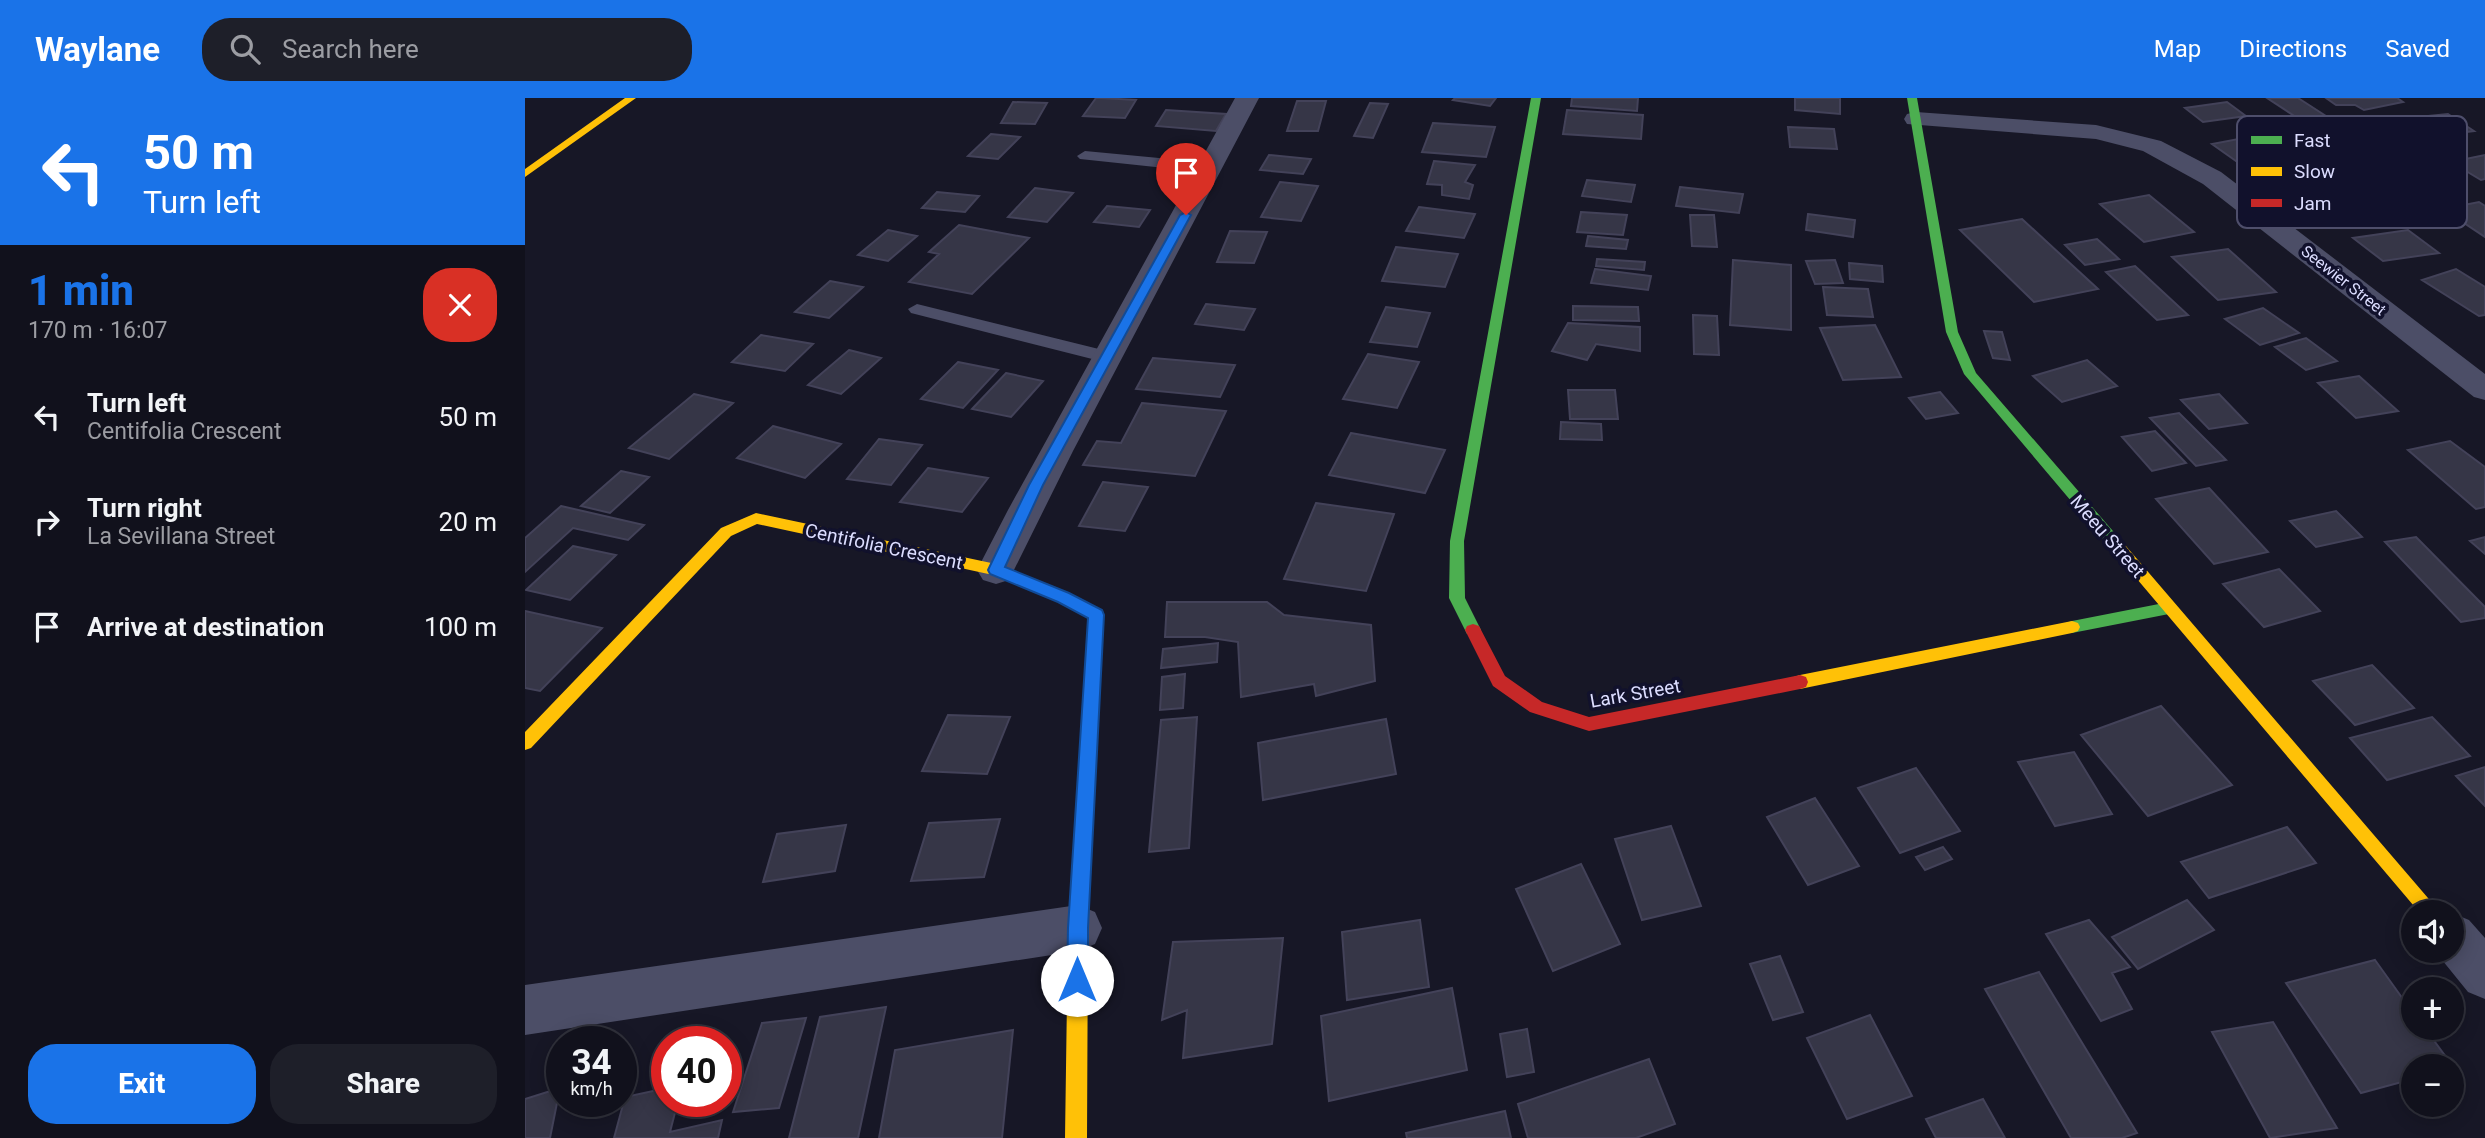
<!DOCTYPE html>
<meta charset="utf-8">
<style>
:root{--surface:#11111c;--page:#1e1f29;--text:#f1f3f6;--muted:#9c9da3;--line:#30313b;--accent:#1a73e8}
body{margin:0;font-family:Roboto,sans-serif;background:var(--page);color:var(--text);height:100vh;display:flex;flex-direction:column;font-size:26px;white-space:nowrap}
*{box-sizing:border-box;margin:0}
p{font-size:23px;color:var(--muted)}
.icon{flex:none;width:38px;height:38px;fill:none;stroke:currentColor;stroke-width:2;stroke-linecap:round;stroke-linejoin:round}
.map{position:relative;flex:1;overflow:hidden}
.sheet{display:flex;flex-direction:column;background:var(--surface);width:525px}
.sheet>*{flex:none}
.banner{background:#1a73e8;color:#fff;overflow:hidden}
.controls{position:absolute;left:1876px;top:802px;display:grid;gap:14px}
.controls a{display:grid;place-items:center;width:63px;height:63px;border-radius:50%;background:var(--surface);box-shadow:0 4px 18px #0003,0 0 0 2px var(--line);font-size:35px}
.speed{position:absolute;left:21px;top:928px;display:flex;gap:14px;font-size:35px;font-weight:700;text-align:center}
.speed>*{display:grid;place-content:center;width:91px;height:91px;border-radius:50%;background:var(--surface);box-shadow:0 4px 18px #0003,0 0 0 2px var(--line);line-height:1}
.speed small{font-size:18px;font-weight:400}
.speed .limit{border:10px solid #d22;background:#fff;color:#111}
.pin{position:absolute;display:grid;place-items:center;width:60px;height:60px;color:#fff;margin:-72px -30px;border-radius:50% 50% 50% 0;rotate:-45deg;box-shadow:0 0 7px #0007}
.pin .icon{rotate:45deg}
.me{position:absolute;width:77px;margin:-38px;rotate:0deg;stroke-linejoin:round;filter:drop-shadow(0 0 5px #0008)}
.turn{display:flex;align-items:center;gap:24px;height:147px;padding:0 28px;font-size:32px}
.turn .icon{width:91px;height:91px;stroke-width:2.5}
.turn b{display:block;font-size:49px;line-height:60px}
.round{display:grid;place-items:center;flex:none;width:74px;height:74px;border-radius:28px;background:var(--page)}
.summary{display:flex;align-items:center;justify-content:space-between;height:119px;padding:0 28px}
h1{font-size:42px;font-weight:800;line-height:52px;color:var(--accent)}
.button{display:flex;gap:14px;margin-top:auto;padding:14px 28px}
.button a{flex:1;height:80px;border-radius:28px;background:var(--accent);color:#fff;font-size:28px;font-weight:800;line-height:80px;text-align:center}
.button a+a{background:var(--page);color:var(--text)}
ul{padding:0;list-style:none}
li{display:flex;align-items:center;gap:21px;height:105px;padding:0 28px}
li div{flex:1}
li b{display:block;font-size:26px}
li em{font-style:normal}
header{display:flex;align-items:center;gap:42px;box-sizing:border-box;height:98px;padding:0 35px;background:var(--accent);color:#fff}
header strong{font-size:33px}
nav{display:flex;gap:38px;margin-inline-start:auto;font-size:24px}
.search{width:490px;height:63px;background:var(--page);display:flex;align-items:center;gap:18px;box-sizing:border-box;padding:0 24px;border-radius:28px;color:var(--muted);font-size:26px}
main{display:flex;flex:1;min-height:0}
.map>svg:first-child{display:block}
</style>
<header>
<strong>Waylane</strong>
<div class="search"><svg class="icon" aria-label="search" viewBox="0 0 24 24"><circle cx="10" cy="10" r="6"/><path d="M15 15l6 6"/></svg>Search here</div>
<nav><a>Map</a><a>Directions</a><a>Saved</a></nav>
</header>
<main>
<section class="sheet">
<div class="banner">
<div class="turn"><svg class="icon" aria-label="left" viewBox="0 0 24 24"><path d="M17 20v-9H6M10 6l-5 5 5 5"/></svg><div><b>50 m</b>Turn left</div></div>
</div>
<div class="summary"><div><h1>1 min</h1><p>170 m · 16:07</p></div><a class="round" style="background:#d93025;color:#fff"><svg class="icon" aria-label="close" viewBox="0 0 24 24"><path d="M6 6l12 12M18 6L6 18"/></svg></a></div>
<ul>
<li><svg class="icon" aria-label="left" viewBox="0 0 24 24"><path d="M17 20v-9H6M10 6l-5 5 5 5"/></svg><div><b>Turn left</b><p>Centifolia Crescent</p></div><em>50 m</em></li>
<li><svg class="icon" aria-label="right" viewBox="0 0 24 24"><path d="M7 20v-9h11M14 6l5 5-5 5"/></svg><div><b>Turn right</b><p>La Sevillana Street</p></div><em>20 m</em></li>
<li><svg class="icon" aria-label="arrive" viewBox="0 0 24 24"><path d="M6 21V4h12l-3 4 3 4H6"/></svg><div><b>Arrive at destination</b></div><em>100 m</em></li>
</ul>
<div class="button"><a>Exit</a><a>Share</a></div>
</section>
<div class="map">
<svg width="1960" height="1040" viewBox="0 0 1960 1040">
<rect width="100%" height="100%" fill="#171726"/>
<!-- building -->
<path fill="#363647" stroke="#434259" stroke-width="2" d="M571,0H576L611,2L600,20L558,18Z
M930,0H971L965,8L928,2Z
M1047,0H1113L1112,13L1046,8Z
M1270,0H1315V16L1270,12Z
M1742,0H1773L1804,20L1780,25Z
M1801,0H1872L1878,4L1839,12L1830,7H1811Z
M772,3H801L793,33H762Z
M488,4L522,5L510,26L476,25Z
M1702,4L1721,18L1678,24L1660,10Z
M845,5L863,6L848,40L829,38Z
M641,12L701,16L691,33L631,28Z
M1042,12L1118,17L1116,41L1038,36Z
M1923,16L1949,33L1909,38L1883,20Z
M908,25L970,29L961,59L897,54Z
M1263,29L1309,31L1312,51L1265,49Z
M1745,35L1777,57L1718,68L1687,46Z
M466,36L495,39L473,61L443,58Z
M744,57L786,61L778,76L735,72Z
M1960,57V81L1956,82L1926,64Z
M909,63L950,67L940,84L948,87L944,101L917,97V87L902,86Z
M1062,82L1110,87L1106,104L1057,98Z
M755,84L793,88L776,123L736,119Z
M1155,89L1218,96L1214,115L1151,108Z
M510,90L548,95L522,124L483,119Z
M412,94L454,98L440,114L397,110Z
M1624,97L1669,134L1619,144L1575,106Z
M1954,104L1960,108V139L1918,111Z
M582,108L625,112L614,129L569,124Z
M894,109L950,116L939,140L881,133Z
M1056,114L1102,117L1098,137L1052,134Z
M1283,116L1330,122L1328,139L1281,132Z
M1165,117H1189L1192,149L1167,148Z
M1497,121L1573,191L1509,204L1435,132Z
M434,127L504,140L447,196L384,184L414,156L404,154Z
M363,132L392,138L363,163L333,157Z
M1883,132L1914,155L1858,163L1828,140Z
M705,133L742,134L729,165L692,164Z
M1063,138L1103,142L1101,151L1061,148Z
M1572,141L1594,161L1560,167L1540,147Z
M871,149L933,156L920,189L857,183Z
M1703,151L1751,194L1693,202L1647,159Z
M1072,161L1120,164L1119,172L1071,168Z
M1208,162L1266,167V232L1205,227Z
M1310,162L1318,185L1290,186L1281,163Z
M1324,165L1357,168L1358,184L1325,181Z
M1610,168L1663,217L1632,222L1581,174Z
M1070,171L1126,178L1123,192L1066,185Z
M1931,171L1960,189V217L1954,218L1897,182Z
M305,183L338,189L304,220L270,214Z
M1298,189L1343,191L1348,219L1302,217Z
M681,206L730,211L719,232L670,226Z
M1048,208L1113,209L1114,223L1048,222Z
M861,209L905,215L892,249L845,244Z
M1738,210L1774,235L1735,247L1700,221Z
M1168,217L1192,218L1194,257L1169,256Z
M1043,225L1115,229V253L1071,246L1062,262L1027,253Z
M1350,227L1376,279L1318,282L1295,230Z
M1459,233L1477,234L1485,262L1468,260Z
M236,237L288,246L260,273L207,264Z
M1781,240L1812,263L1781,272L1750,249Z
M324,252L356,260L316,296L283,287Z
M843,256L894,264L872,310L818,301Z
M628,260L710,267L695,299L611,291Z
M1562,262L1592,288L1537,304L1508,278Z
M433,264L473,272L438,310L396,301Z
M481,275L518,283L486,319L447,311Z
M1834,278L1873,313L1831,320L1793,285Z
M1043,292H1090L1093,321H1045Z
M1415,294L1433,315L1401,321L1384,300Z
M169,296L208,305L144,361L104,350Z
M1694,296L1722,325L1684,331L1656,302Z
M617,305L701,313L670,378L558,367L572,343L596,345Z
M1654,315L1701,362L1671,368L1625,320Z
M1036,324L1076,326L1077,342L1035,341Z
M248,328L316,346L280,380L212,360Z
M1630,333L1661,365L1627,373L1597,339Z
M826,335L920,352L900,395L804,377Z
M354,341L397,347L366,387L322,381Z
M1925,343L1960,369V409L1951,411L1883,352Z
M403,370L463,380L437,414L375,404Z
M96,373L124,379L85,415L56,408Z
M578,384L623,389L600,433L554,428Z
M1684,390L1743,454L1689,466L1631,401Z
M791,405L869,416L841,493L759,481Z
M36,408L119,427L103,442L48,430L0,474V440Z
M1811,413L1837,439L1791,449L1765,423Z
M1891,439L1960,509V520L1936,524L1860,444Z
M1960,439V456L1945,443Z
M48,448L91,457L45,502L1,492Z
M1754,471L1795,513L1739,529L1698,486Z
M642,504H742L759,517L846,527L850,583L791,598L789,586L716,599L713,544L680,539H640Z
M0,513L77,530L15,593L0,590Z
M693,545L692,564L636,570L638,551Z
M1847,567L1889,610L1830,627L1788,583Z
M660,576L658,610L635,612L637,579Z
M1636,608L1707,687L1623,718L1556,637Z
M423,617L485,619L462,676L397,673Z
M672,619L664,750L624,754L636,622Z
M1907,619L1945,658L1862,682L1825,640Z
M861,621L871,676L738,702L733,645Z
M1549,654L1587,716L1530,728L1493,664Z
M1960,669V708L1931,678Z
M1391,670L1435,733L1375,755L1333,690Z
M1290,700L1334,768L1283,787L1242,719Z
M475,721L459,779L386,783L404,725Z
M321,727L310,773L238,784L252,736Z
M1146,728L1176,808L1117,822L1090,741Z
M1762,729L1791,765L1684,800L1656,764Z
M1418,749L1427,761L1400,772L1391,759Z
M1056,766L1095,846L1028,873L991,791Z
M1662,802L1689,832L1613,871L1587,839Z
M895,822L904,889L822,902L817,834Z
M1564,822L1605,869L1587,875L1607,911L1576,923L1521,836Z
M758,840L747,946L658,960L662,912L637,922L648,844Z
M1255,858L1278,914L1248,922L1225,866Z
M1850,862L1888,915V929H1899L1929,970L1888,968V981L1836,995L1761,885Z
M1514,874L1612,1035L1597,1040H1546L1460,891Z
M927,890L942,972L804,1003L796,918Z
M361,909L333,1040H264L295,919Z
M1345,917L1387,998L1322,1021L1282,940Z
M281,920L254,1010L208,1014L237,925Z
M1748,924L1812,1030L1745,1040L1687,934Z
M1002,931L1009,974L982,979L975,936Z
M488,932L477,1040H354L370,952Z
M1124,961L1150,1026L1111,1040H1003L993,1006Z
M35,990L25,1040H0V1001Z
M142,990V1003H153L145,1034L197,1022L193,1040H89L100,999Z
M1458,1001L1480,1040H1411L1401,1021Z
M980,1013L986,1040H882L881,1035Z"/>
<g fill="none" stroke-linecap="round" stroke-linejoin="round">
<!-- lane -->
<path fill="#4c4e67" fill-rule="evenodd" d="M560,53L687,65L695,70L687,75L555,61L552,58Z
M392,206L590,255L592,259L583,265L386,215L383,211Z"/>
<!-- street -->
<path fill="#4c4e67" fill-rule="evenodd" d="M710,0H734L548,353L484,482L471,486L458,482L452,472L483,412Z
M1391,14L1571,27L1636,43L1696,74L1960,276V302L1949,299L1678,86L1618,53L1571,41L1382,26L1379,21L1382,16Z
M553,807L570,814L577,830L570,846L553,853L0,937V887Z
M1927,815L1944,822L1960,840V901L1943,894L1909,852H1927Z"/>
<!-- fast -->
<path fill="#4caf50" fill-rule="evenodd" d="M1006,0H1016L939,443L940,500L956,532L954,536H942L924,500L925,443Z
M1382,0H1392L1433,234L1451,275L1594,440L1596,444L1594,448H1584L1439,276L1421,234Z
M501,478L544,495L577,513L579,517L566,765L564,771L557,774L550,771L548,765L563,520L534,503L496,488L493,484L496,480Z
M1644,504L1650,506L1652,510L1650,514L1644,516L1547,535L1541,533L1539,529L1541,525L1547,523Z"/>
<!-- slow -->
<path fill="#ffc107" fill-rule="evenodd" d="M100,0H111L0,79V71Z
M231,415L471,466L506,480L509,484L501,490L468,477L232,426L206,438L6,650L0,652V634L196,430Z
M1589,439L1594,440L1915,814H1894L1584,448L1582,444Z
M1547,523L1553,525L1555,529L1553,533L1547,535L1275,591L1269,589L1267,584L1269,579L1275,577Z
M557,756L564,759L566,765L563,830L562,1040H540L543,830L548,765L550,759Z"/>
<!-- jam -->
<path fill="#c62828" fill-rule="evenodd" d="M948,526L954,528L980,578L1017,604L1064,619L1275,577L1281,579L1283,584L1281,589L1275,591L1064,633L1005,614L968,588L940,532L942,528Z"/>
</g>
<!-- route -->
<path fill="#1a73e8" stroke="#114b97" stroke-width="2" d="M661,114L666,117L518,387L480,469L544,495L577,512L579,517L563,830V882L560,889L552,892L545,889L542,882L543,830L563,520L533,504L465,476L463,472L504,387L655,117Z"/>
<g text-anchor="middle" stroke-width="7" stroke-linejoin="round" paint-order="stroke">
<!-- far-street labels -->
<g font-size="16" fill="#dcddff" stroke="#11112c">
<text transform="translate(1819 182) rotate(38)" y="6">Seewier Street</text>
</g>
<!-- street labels -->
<g font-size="19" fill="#dcddff" stroke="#11112c">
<text transform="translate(1583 438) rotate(49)" y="7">Meeu Street</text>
<text transform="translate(359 448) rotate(12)" y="7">Centifolia Crescent</text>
<text transform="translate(1110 595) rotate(-10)" y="7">Lark Street</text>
</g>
</g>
<!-- legend -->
<rect x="1712" y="18" width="230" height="112" rx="10" fill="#11112c" stroke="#4e4e6b" stroke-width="2"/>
<rect x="1726" y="38" width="31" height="8" fill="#4caf50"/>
<rect x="1726" y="69" width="31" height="9" fill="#ffc107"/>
<rect x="1726" y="101" width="31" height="8" fill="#c62828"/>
<g font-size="19" fill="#dcddff">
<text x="1769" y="49">Fast</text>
<text x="1769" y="80">Slow</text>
<text x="1769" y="112">Jam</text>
</g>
</svg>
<div class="controls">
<a><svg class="icon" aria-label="sound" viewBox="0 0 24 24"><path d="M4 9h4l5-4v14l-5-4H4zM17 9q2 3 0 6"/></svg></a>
<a>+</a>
<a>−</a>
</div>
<div class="speed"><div>34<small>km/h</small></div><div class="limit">40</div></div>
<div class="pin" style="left:661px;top:117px;background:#d93025"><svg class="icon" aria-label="arrive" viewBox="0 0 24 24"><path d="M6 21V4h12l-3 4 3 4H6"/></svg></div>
<svg class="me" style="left:552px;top:882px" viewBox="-20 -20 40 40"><circle r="19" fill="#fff"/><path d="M0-13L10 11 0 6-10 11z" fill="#1a73e8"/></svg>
</div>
</main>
